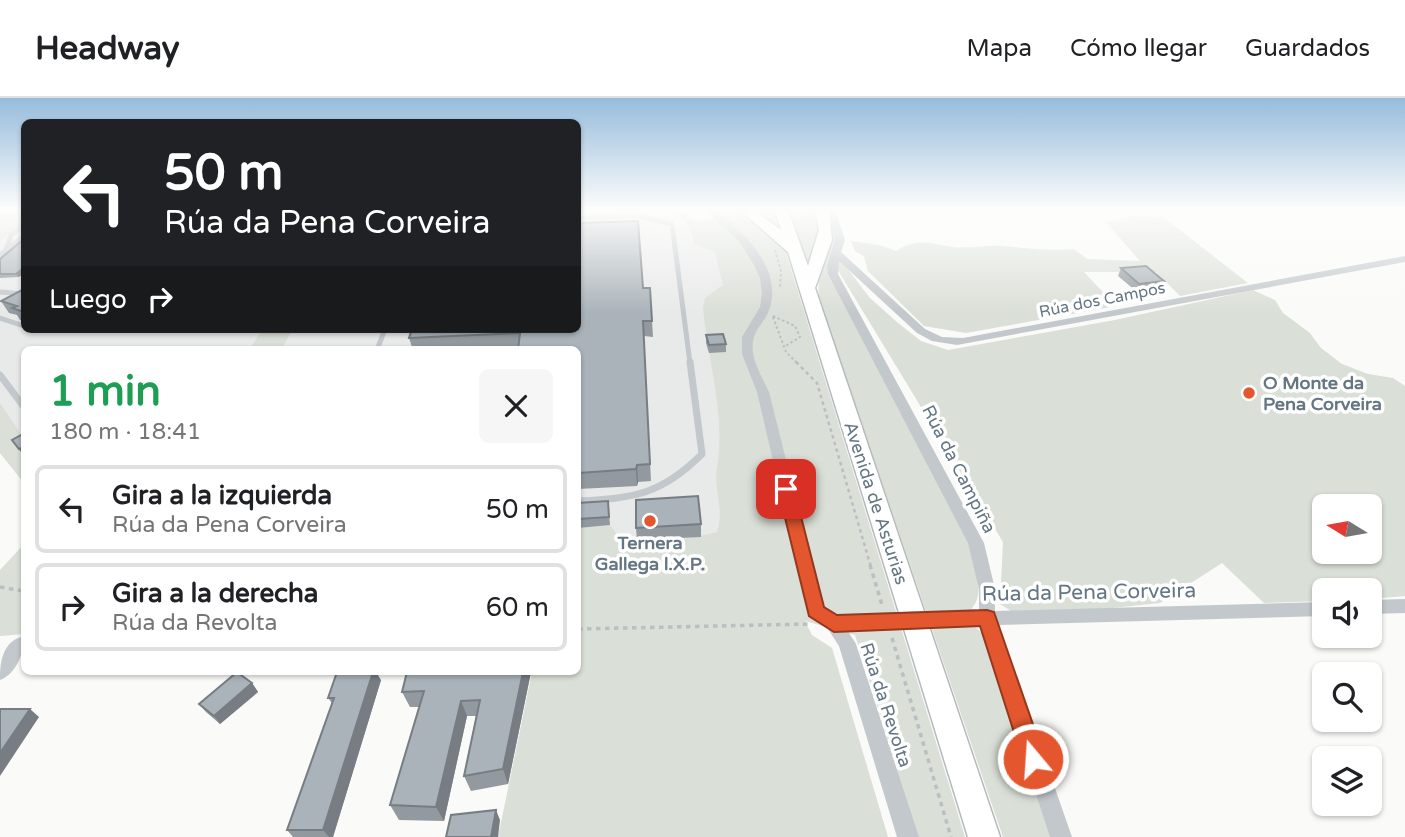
<!DOCTYPE html>
<html lang="es">
<meta charset="utf-8">
<style>
:root{--surface:#fff;--page:#f6f6f6;--text:#202124;--muted:#757577;--line:#e0e0e0}
body{margin:0;font-family:"Varela Round",sans-serif;background:var(--page);color:var(--text);height:100vh;display:flex;flex-direction:column;font-size:26px;white-space:nowrap}
*{box-sizing:border-box;margin:0}
p{font-size:23px;color:var(--muted)}
.icon{flex:none;width:38px;height:38px;fill:none;stroke:currentColor;stroke-width:2;stroke-linecap:round;stroke-linejoin:round}
.map{position:relative;flex:1;overflow:hidden}
.drawer{position:absolute;left:21px;top:248px;width:560px;height:329px;display:flex;flex-direction:column;background:var(--surface);border-radius:10px;box-shadow:0 2px 5px #0004}
.drawer>*{flex:none}
.top-card{position:absolute;left:21px;top:21px;width:560px;height:214px;border-radius:10px;box-shadow:0 2px 5px #0004;background:#202124;color:#fff;overflow:hidden}
.needle{width:46px;rotate:281deg}
.tools{position:absolute;left:1312px;top:396px;display:grid;gap:14px}
.tools a{display:grid;place-items:center;width:70px;height:70px;border-radius:10px;background:var(--surface);box-shadow:0 2px 5px #0004;font-size:35px}
.pin{position:absolute;display:grid;place-items:center;width:60px;height:60px;color:#fff;margin:-30px;border-radius:14px;box-shadow:0 4px 10px #0006}
.me{position:absolute;width:77px;margin:-38px;rotate:342deg;stroke-linejoin:round;filter:drop-shadow(0 0 5px #0008)}
.turn{display:flex;align-items:center;gap:24px;height:147px;padding:0 28px;font-size:32px}
.turn .icon{width:91px;height:91px;stroke-width:2.5}
.turn b{display:block;font-size:49px;line-height:60px}
.then{display:flex;align-items:center;height:66px;padding:0 28px;background:#0003;gap:14px;font-size:26px}
.round{display:grid;place-items:center;flex:none;width:74px;height:74px;border-radius:10px;background:var(--page)}
.overview{display:flex;align-items:center;justify-content:space-between;height:119px;padding:0 28px}
h1{font-size:42px;font-weight:700;line-height:52px;color:#1e9e55}
ul{padding:0;list-style:none}
li{display:flex;align-items:center;gap:21px;height:88px;margin:0 14px 10px;padding:0 14px;border:4px solid var(--line);border-radius:10px}
li div{flex:1}
li b{display:block;font-size:26px}
li em{font-style:normal}
header{display:flex;align-items:center;gap:42px;box-sizing:border-box;height:98px;padding:0 35px;background:var(--surface);border-bottom:2px solid var(--line)}
header strong{font-size:33px}
nav{display:flex;gap:38px;margin-inline-start:auto;font-size:24px}
.map>svg:first-child{display:block}
</style>
<header>
<strong>Headway</strong>
<nav><a>Mapa</a><a>Cómo llegar</a><a>Guardados</a></nav>
</header>
<div class="map">
<svg width="1405" height="739" viewBox="0 0 1405 739">
<rect width="100%" height="100%" fill="#fafaf8"/>
<!-- built -->
<path fill="#e8e9e9" d="M578,112H677L712,148L719,163L779,418L578,484V252H24V385L0,355V133L24,115V231H578Z"/>
<!-- green -->
<path fill="#dadfd7" fill-rule="evenodd" d="M651,112H677L692,122L725,120L713,112H773L965,739H918L855,537L805,523L812,537L832,550L888,739H498L532,574H578V414V430L610,427C615,434 618,439 627,441C648,447 696,440 717,434C725,410 713,392 717,370C726,317 708,264 703,210L705,200L723,187L715,154L694,146C691,119 676,115 651,112Z
M790,112L817,113L821,134L811,167H807Z
M825,112H829L836,147L829,162L970,445C975,463 987,497 970,512L975,529L982,535L1053,739H1003L819,200C815,171 835,140 825,112Z
M24,115V124L0,143V116Z
M1129,118L1163,119L1248,185L1180,198L1156,174H1084L1116,208L966,235L924,228L868,173L864,158L855,153L851,143L879,147L896,153C919,139 930,146 953,149C970,151 986,147 1003,148C1027,150 1049,153 1074,151L1087,161L1140,163L1106,124Z
M840,161L870,200L898,225L921,243L948,252L1115,222L1253,192L1275,202L1283,215L1310,235L1321,250L1342,266L1368,276L1393,280L1405,288V498L1370,501V492H1325V503L1264,505L1222,465L1160,505L1103,511L1011,513L1000,506L1003,444L839,174L837,169ZM1325,408H1370V453H1325Z
M263,231H293L281,252H249Z
M0,305L24,341L15,346L24,354V385L0,355Z
M24,446V536L0,538V472Z"/>
<g fill="none" stroke-linecap="round" stroke-linejoin="round">
<defs>
<path id="primary" d="M740,112H754L781,132L775,112H788L808,168L819,132L815,112H829L832,142L815,190L1000,739H968L788,154Z"/>
</defs>
<!-- primary casing -->
<use href="#primary" stroke="#b5babe" stroke-width="3"/>
<!-- path-far2 -->
<path stroke="#bbbfc2" stroke-width="2" stroke-dasharray="2.5 2.5" stroke-linecap="butt" d="M775,152L781,173L780,189
M773,218L795,228L800,239L784,249
M773,219L786,254L797,265"/>
<!-- path-far1 -->
<path stroke="#bbbfc2" stroke-width="2.5" stroke-dasharray="3.5 3.5" stroke-linecap="butt" d="M796,264L817,285L871,469"/>
<!-- path -->
<path stroke="#bbbfc2" stroke-width="3.5" stroke-dasharray="4.5 4.5" stroke-linecap="butt" d="M870,467L882,507
M0,489L24,493
M578,531L809,526
M892,540L951,739"/>
<!-- lane-far1 -->
<path stroke="#c3c8cc" stroke-width="5" d="M578,120L638,118L672,126L690,265
M6,152L11,137L24,128
M0,157L24,138
M0,194L24,196
M0,220L24,228
M377,252L385,231"/>
<!-- lane -->
<path stroke="#c3c8cc" stroke-width="7" d="M0,277L24,309
M578,403C634,400 661,397 702,356L690,264"/>
<!-- street -->
<path fill="#c3c8cc" fill-rule="evenodd" d="M705,112H714C743,132 782,170 770,209C767,222 755,230 753,243C750,260 762,279 769,294L823,509L840,521L856,546L919,739H897L839,548L828,531L810,518L808,513L757,294L742,256V239L760,209L762,195L760,180L754,167L739,143Z
M827,112H835L845,142L841,154L925,231L942,239L963,240L1405,158V164L957,247L932,243L917,235L839,163L838,176L984,445L995,491V513L1325,504V518L998,527L1072,739H1050L981,527L974,525L972,520L974,515L979,513V491L968,445L828,176L827,168L835,142Z
M1405,501V515L1370,516V502Z
M21,539L24,540C24,555 16,576 0,582C0,565 2,545 21,539Z"/>
<!-- primary -->
<use href="#primary" fill="#fff" fill-rule="evenodd"/>
<!-- street-bridge -->
<path stroke="#c3c8cc" stroke-width="18" d="M855,525L972,520"/>
</g>
<!-- wall -->
<path fill="#929a9f" d="M24,141L19,179L0,180V161Z
M1121,170L1164,183L1161,191L1136,193L1118,178Z
M24,186V223L20,222L17,217L9,215L1,203L24,192L21,188Z
M643,190H650L653,239L644,238L651,383L638,384L637,388L578,391V252L518,251L490,252H413L409,240Z
M706,237L726,246V254L709,255L706,245Z
M608,403L610,427L578,430V405Z
M701,426V439L637,442L636,430Z
M407,574H531L508,686L471,693L464,678L476,618H467L444,723L399,722L390,707L419,609H410L402,594Z
M381,582L333,739H293L287,732L332,605L328,600Z
M252,585L258,594L220,626L206,614L199,606Z"/>
<!-- shaded-wall -->
<path fill="#777d82" d="M24,169V175L19,179L16,176Z
M24,349V354L22,356L19,351Z
M637,367L638,384L637,388L636,371Z
M373,574H376L381,582L333,739H329L323,732Z
M523,574H531L508,686L503,671Z
M252,585L258,594L220,626L214,618Z
M461,603L467,618L444,723L436,709Z
M30,611L39,619L0,678V655Z
M496,712L500,722L498,739H491Z"/>
<!-- building -->
<path fill="#aab3b9" stroke="#777d82" stroke-width="2" d="M638,123L643,190H650L652,223H643L650,366L637,367L636,371L578,375V252H518L520,235L409,240L412,231H578V125Z
M24,141V169L16,176H0V161Z
M1146,168L1164,183L1139,186L1121,170Z
M24,191V214L12,210L17,208L1,203Z
M723,236L726,246L709,247L706,237Z
M21,337L24,342V349L19,351L12,342Z
M698,398L701,426L636,430V402Z
M608,403L609,419L578,421V405Z
M237,574L252,585L214,618L199,606Z
M337,574H373L323,732H287L334,600H328Z
M407,574H523L503,671L464,678L480,602L461,603L436,709L390,707L424,593L402,594Z
M0,611H30L0,655Z
M496,712L491,739H446L451,717Z"/>
<!-- sky -->
<linearGradient id="sky" x2="0" y2="1"><stop stop-color="#96bcdc"/><stop offset="0.52" stop-color="#fdfdfc"/><stop offset="1" stop-color="#fdfdfc" stop-opacity="0"/></linearGradient>
<rect width="1405" height="215" fill="url(#sky)"/>
<!-- route -->
<path fill="#e4572e" stroke="#94391e" stroke-width="2" d="M786,385L794,391L824,509L837,517L987,512L994,514L1045,661L1041,669L1033,672L1025,669L980,528L834,534L809,518L778,391Z"/>
<!-- markers -->
<g fill="#e4572e" stroke="#fff" stroke-width="2.5">
<circle cx="1249" cy="295" r="7"/>
<circle cx="650" cy="423" r="7"/>
</g>
<g text-anchor="middle" stroke-width="7" stroke-linejoin="round" paint-order="stroke">
<!-- far-street labels -->
<g font-size="16" fill="#657683" stroke="#fff">
<text transform="translate(1102 201) rotate(-11)" y="6">Rúa dos Campos</text>
</g>
<!-- poi labels -->
<g font-size="18" font-weight="bold" fill="#657683" stroke="#fff" text-anchor="start">
<text x="1263" y="291">O Monte da<tspan x="1263" dy="21">Pena Corveira</tspan></text>
<text x="650" y="451" text-anchor="middle">Ternera<tspan x="650" dy="21">Gallega l.X.P.</tspan></text>
</g>
<!-- street labels -->
<g font-size="18" fill="#657683" stroke="#fff">
<text transform="translate(959 371) rotate(63)" y="6">Rúa da Campiña</text>
<text transform="translate(876 405) rotate(72)" y="6">Avenida de Asturias</text>
<text transform="translate(886 607) rotate(72)" y="6">Rúa da Revolta</text>
</g>
<!-- near-street labels -->
<g font-size="21" fill="#657683" stroke="#fff">
<text transform="translate(1089 494) rotate(-1)" y="7">Rúa da Pena Corveira</text>
</g>
</g>
</svg>
<div class="tools">
<a><svg class="needle" viewBox="-14 -14 28 28"><path d="M0-13l5 13h-10z" fill="#e53935"/><path d="M0 13l5-13h-10z" fill="#757577"/></svg></a>
<a><svg class="icon" aria-label="sound" viewBox="0 0 24 24"><path d="M4 9h4l5-4v14l-5-4H4zM17 9q2 3 0 6"/></svg></a>
<a><svg class="icon" aria-label="search" viewBox="0 0 24 24"><circle cx="10" cy="10" r="6"/><path d="M15 15l6 6"/></svg></a>
<a><svg class="icon" aria-label="layers" viewBox="0 0 24 24"><path d="M12 4l9 5-9 5-9-5zM3 14l9 5 9-5"/></svg></a>
</div>
<div class="pin" style="left:786px;top:391px;background:#d93025"><svg class="icon" aria-label="arrive" viewBox="0 0 24 24"><path d="M6 21V4h12l-3 4 3 4H6"/></svg></div>
<svg class="me" style="left:1033px;top:661px" viewBox="-20 -20 40 40"><circle r="17" fill="#e4572e" stroke="#fff" stroke-width="3"/><path d="M0-11L8 9 0 5-8 9z" fill="#fff"/></svg>
<div class="top-card">
<div class="turn"><svg class="icon" aria-label="left" viewBox="0 0 24 24"><path d="M17 20v-9H6M10 6l-5 5 5 5"/></svg><div><b>50 m</b>Rúa da Pena Corveira</div></div>
<div class="then">Luego<svg class="icon" aria-label="right" viewBox="0 0 24 24"><path d="M7 20v-9h11M14 6l5 5-5 5"/></svg></div>
</div>
<section class="drawer">
<div class="overview"><div><h1>1 min</h1><p>180 m · 18:41</p></div><a class="round"><svg class="icon" aria-label="close" viewBox="0 0 24 24"><path d="M6 6l12 12M18 6L6 18"/></svg></a></div>
<ul>
<li><svg class="icon" aria-label="left" viewBox="0 0 24 24"><path d="M17 20v-9H6M10 6l-5 5 5 5"/></svg><div><b>Gira a la izquierda</b><p>Rúa da Pena Corveira</p></div><em>50 m</em></li>
<li><svg class="icon" aria-label="right" viewBox="0 0 24 24"><path d="M7 20v-9h11M14 6l5 5-5 5"/></svg><div><b>Gira a la derecha</b><p>Rúa da Revolta</p></div><em>60 m</em></li>
</ul>
</section>
</div>
